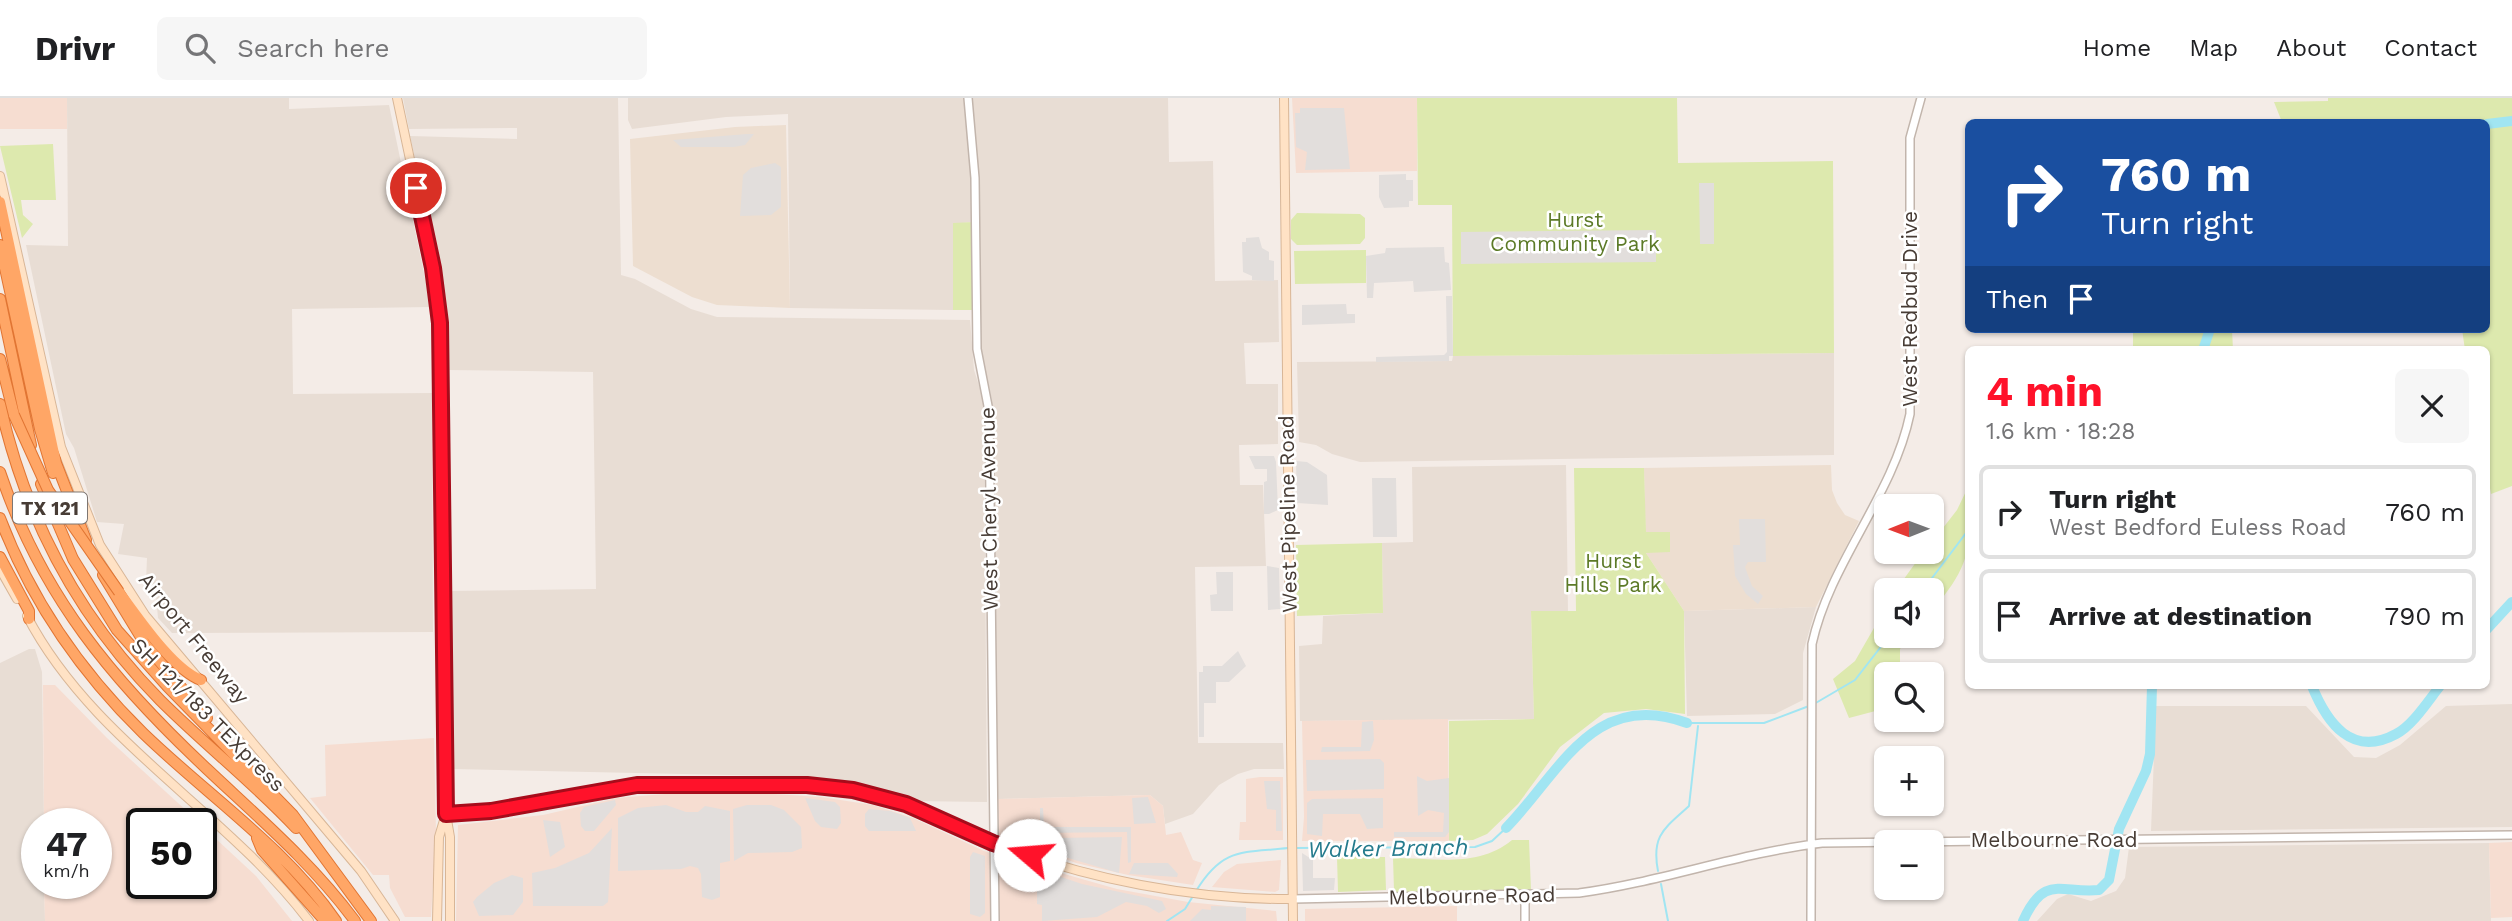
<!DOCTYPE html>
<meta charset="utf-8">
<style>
:root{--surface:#fff;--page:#f6f6f6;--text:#202124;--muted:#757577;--line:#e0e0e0;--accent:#ff122a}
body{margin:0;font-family:"Work Sans",sans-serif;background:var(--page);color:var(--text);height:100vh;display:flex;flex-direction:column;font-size:26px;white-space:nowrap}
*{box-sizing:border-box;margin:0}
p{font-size:23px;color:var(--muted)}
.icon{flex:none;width:38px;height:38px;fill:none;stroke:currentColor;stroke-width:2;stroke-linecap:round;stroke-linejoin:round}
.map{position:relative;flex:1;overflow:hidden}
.side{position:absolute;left:1965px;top:248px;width:525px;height:343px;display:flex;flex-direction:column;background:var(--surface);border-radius:10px;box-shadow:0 2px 5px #0004}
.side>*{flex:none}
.hud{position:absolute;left:1965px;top:21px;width:525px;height:214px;border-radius:10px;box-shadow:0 2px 5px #0004;background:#1a4fa0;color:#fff;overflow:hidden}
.needle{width:46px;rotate:269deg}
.buttons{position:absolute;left:1874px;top:396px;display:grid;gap:14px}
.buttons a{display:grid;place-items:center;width:70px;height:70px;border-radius:10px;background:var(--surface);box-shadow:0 2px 5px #0004;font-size:35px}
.speed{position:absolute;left:21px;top:710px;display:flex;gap:14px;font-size:35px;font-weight:700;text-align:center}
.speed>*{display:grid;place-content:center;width:91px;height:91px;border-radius:50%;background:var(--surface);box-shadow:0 2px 5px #0004;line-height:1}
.speed small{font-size:18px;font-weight:400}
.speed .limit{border:4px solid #111;border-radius:10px;background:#fff;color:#111}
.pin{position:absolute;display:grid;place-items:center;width:60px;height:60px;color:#fff;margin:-30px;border:4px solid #fff;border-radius:50%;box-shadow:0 2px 7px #0007}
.me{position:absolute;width:77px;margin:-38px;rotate:288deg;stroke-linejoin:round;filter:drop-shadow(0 0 5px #0008)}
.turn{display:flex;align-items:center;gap:24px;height:147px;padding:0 21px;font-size:32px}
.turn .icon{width:91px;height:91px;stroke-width:2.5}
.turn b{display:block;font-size:49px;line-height:60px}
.then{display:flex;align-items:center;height:66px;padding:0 21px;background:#0003;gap:14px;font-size:26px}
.round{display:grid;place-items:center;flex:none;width:74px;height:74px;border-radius:10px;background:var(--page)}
.headline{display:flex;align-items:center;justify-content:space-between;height:119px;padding:0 21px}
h1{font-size:42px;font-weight:700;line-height:52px;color:var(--accent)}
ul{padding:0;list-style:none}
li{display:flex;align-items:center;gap:21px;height:94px;margin:0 14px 10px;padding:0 7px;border:4px solid var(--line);border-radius:10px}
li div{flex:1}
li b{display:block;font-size:26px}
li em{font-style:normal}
header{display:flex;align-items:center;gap:42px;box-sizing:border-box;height:98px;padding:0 35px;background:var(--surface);border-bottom:2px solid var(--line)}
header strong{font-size:33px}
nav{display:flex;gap:38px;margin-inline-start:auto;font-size:24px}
.search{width:490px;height:63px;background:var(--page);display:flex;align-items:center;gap:18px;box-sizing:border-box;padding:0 24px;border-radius:10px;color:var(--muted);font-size:26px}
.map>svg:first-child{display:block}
</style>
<header>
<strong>Drivr</strong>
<div class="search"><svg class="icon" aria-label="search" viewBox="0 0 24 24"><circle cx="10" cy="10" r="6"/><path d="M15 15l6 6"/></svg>Search here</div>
<nav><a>Home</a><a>Map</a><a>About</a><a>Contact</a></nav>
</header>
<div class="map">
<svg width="2512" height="823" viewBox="0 0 2512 823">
<rect width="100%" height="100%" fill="#f4ece7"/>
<!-- residential -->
<path fill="#e8ddd4" d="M67,0H289V11L389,7L431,209L292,211L293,296L432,295L433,534L172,535L158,520L156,496L146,484L147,460L118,456L124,426L97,424L74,350L66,336L26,147L68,148Z
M403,0H618L621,177L635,181L691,211L717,219L970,222L974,272L984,303L987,704L912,703L840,685L778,678L453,671L449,493L596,491L593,274L449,272L447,211L410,38L517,41V30L409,31Z
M628,0H1168L1169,64L1213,63L1215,183L1278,182L1279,244L1244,245L1246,286H1278V346L1239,347L1240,387H1263L1266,468L1195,469L1198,645H1283L1284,671H1254L1238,676L1219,687L1193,716L1165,726L1163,708L1150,697L998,701L992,302L981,252L980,123L953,126V212L790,210L788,16L726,19L632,31L628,22Z
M1834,255V357L1360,364L1332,356L1316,347L1299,344L1297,264L1452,263L1453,258Z
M1566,367L1568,514H1531L1534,621L1300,623L1299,548L1322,546L1323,518L1383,515L1382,445L1413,444L1412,369Z
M1816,509L1803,555V602L1775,616L1687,618L1684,513Z
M29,551H35L42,574L44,726H37V786H44L45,823H0V565Z
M2512,606V729L2151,733L2156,608H2306L2354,659L2376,660L2400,647L2446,608Z
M2489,745L2491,823H2037L2057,801L2068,796L2091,803L2116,793L2125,780L2129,749Z"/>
<!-- commercial -->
<path fill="#f6ddd1" d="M0,0H67V31H0Z
M1292,0H1417V73L1296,75Z
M43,587H55L107,640L201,726H142V786H201V727L256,778L292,823H45L44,786H96V726H44Z
M1448,621L1449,743H1302L1304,719L1302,623Z
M434,640L436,735L431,819H405L390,790L389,777H373L310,700L326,698L325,647Z
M1260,679H1283V742H1239L1240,724H1246V681Z
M760,695L821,699L873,707L913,720L984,753L1117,791L1188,804L1276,813L1277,823H456L458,727L543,717L617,700L665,696Z
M1150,697L1163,708L1166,737L1181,734L1193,762L1202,765L1193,787L1128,777L1076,765L999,737L998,701Z
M2512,744V819L2491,820L2489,745Z
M1281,762L1279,792L1275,794L1212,789L1224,774L1237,766Z
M1457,808V823H1305V811Z"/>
<!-- education -->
<path fill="#edded0" d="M786,27L790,210L717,207L692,199L633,168L630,41L735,29Z
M1831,367L1832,392L1837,405L1845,417L1859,423L1816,509L1684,513L1646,455L1644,370Z"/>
<!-- green -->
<path fill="#dde9ae" d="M1417,0H1677L1678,65L1833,63L1834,255L1453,258L1452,107H1418Z
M2328,0H2512V388L2491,396L2487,373V252H2465L2462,231H2487V24H2282L2274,4L2328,3Z
M53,46L56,102H21L23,117L33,126L22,140L0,48Z
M1297,115L1360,116L1365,120V140L1360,146L1297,147L1291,141V122Z
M973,124V212H953V125Z
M1366,152V185L1295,186L1294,153Z
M2133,231L2174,235L2185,231H2232L2233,252H2133Z
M1574,370H1644L1646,434H1670V454L1646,455L1684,513L1685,616L1646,611L1604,615L1560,649L1518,706L1487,736L1473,742L1449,743V623L1534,621L1531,513H1576Z
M1969,387C1969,451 1975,461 1932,513V492H1896L1924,453H1932V444L1957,412Z
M1382,445L1383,515L1297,518L1296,447Z
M1886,509V537H1911L1900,551V576H1886L1883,611L1849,620L1833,581L1855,563Z
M1512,742H1529L1531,792L1397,795L1394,792L1393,760C1435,760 1478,770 1512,742Z
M1337,759H1385L1386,792L1338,794Z"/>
<!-- parking -->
<path fill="#e2dedc" d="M1300,10H1344L1350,71L1305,72L1307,54L1296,49L1295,15H1300Z
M747,36H754L745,47L734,49H681L673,42Z
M775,65L781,69V109L771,117L740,118L743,77L751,70Z
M1406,76V82H1413V103H1409V109L1384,110L1379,99V77Z
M1699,85H1714V146H1700Z
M1656,132V164L1461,166V134Z
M1259,139L1262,150L1269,154V162L1274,163V183L1252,182V178L1243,174L1242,144H1246V140Z
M1444,149L1445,164L1449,165L1451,192L1414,194L1413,183L1374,185L1373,200H1367L1366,158L1385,155L1386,150Z
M1446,198H1452L1453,258H1449V263L1376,264V259L1444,257L1447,254Z
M1346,206L1347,216H1355V225L1302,227V207Z
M1249,358H1274L1276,364L1278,412L1269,416H1264V384L1267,383V371H1255Z
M1296,363L1307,364L1327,377L1328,407L1297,405Z
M1372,380H1396L1397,439H1373Z
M1739,421H1765L1766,464H1748L1745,469L1752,488L1763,498L1758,506L1746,496L1735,478L1733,447H1740Z
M1267,468L1279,470L1280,511L1268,512Z
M1216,474H1233V513H1211L1210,497L1217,496Z
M1238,553L1246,568L1229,584H1216V605H1204V639H1199V574H1203V568H1222Z
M1373,623L1374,642L1370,653L1321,654L1322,649H1361L1362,624Z
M1380,661L1384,665V691L1307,693L1306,662Z
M1417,678L1427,683L1449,680V734L1445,739H1394V734H1443L1444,715L1428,712L1418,718Z
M1264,683H1280L1282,733H1276V712L1267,711Z
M1148,699L1156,725L1134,726L1132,700Z
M805,700L835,704L840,709L841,725L837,731L821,729L815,723Z
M1383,700V730L1367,731L1360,716H1323L1322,738L1307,736V705L1312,701Z
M615,702L616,707L594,733H585L581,728L580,715L584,709Z
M666,707L686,714H698L705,708L730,713V763L720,765V799L712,802L702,799L701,776L698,770L690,768L681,771L618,773V720L638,710Z
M747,707H771L784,712L801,729L802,750L792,754L748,755L734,763L733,711Z
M1040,710H1043L1044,729H1131V764L1128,765L1127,734L1040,735Z
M869,711L890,713L910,720L916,733H869L865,728V716Z
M543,722L560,724L565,749L550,759Z
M612,730L608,804L603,808H533L532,775L555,770L589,755Z
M1122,739L1119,775L1041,752L1042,748L1053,745V740Z
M973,754L985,758V815L980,819L970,816V759Z
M1302,755L1313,762V780H1335L1334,792L1303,793Z
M1002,759L1082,786L1162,803L1166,811L1159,815L1147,808L1126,804L1097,819L1042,823V807L1037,806V779H1002Z
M1134,765H1168L1178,776L1177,779L1129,776Z
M512,777L523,780V804L513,817L479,818L473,804L477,799L494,785Z
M1211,808L1246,809V823H1190L1202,811L1211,812Z"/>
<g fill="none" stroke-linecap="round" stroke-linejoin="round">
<!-- stream -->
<path stroke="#a1e5f2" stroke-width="2" d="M1923,492L1969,431
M1814,606L1855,582L1890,537
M1687,625H1764L1809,608
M1294,750L1475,749L1492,743L1506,730
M1658,773C1651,737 1665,730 1689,708L1698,628
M1661,786L1668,823
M1196,793C1223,749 1242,755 1288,750
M1167,823L1185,811L1193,798"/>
<!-- river -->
<path stroke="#a1e5f2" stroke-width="10" d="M2487,26L2512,23
M2203,252L2210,231
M2487,531L2512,504
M2312,588C2327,625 2352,660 2396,636C2413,627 2428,603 2440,588
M1506,730C1560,675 1593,590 1687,625
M2023,823C2045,775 2061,796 2099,792L2109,782L2119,731L2146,673L2150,656L2152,588"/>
<defs>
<path id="tertiary" d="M968,0L975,80L977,251L989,313L995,823
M1525,798V823
M1293,801L1579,795C1661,784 1739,755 1822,745L2512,737
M1811,823L1812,546C1830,464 1893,398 1910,316V40L1921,0"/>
<path id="secondary" d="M397,0L433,170L440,225L444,635L446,716L450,739V823
M1284,0L1293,823
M0,78L61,349L100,447L145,517L361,773L395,823
M0,471L17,501
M27,518C92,643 226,713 309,823
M446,716C510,713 571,696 634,687C660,683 687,685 713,685C753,685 795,683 834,689C896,698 937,723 993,745C1087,781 1192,802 1293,801
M437,823L439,739L445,719"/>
<path id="motorway" d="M0,104L56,365L86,442
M0,147L40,331L53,375
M0,201L31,347
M0,261L14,317
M0,306C25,419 78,519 160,602C204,646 253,684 296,730
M0,374C41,497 113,583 207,671C259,720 312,765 355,823
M41,386L73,461L117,532L167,588L293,717L371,823
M0,420C31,502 81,574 143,635C207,697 285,749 336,823
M0,459L29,513V521
M103,477L145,546L207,620
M119,494C138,519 172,571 201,582
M257,740L262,752L325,823"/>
</defs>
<!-- tertiary casing -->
<use href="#tertiary" stroke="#c2b5ac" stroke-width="10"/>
<!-- secondary casing -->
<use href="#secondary" stroke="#d8b697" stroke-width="10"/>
<!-- motorway casing -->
<use href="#motorway" stroke="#e17533" stroke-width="12"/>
<!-- tertiary -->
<use href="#tertiary" stroke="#fff" stroke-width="7"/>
<!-- secondary -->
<use href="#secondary" stroke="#ffe2c5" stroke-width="8"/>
<!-- motorway -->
<use href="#motorway" stroke="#ffa666" stroke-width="10"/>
<defs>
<path id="motorway-bridge" d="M14,317L48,392L119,494"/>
</defs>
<!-- motorway-bridge casing -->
<use href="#motorway-bridge" stroke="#e17533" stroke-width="12" stroke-linecap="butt"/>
<!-- motorway-bridge -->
<use href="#motorway-bridge" stroke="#ffa666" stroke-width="10"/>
</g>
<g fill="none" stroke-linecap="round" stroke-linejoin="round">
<defs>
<path id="route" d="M416,90L433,170L440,225L446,716L491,713L637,687H807L853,692L906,706L993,745L1030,757"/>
</defs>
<!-- route casing -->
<use href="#route" stroke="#a60c1b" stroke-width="18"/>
<!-- route -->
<use href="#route" stroke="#ff122a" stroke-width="12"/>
</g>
<g text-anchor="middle" stroke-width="5" stroke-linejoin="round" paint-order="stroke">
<!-- shield labels -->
<rect fill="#fff" stroke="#7e7672" stroke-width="2" x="13" y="394.5" width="74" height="31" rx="5"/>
<g font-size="19" font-weight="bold" fill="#473c35">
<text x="50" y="417">TX 121</text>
</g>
<!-- park labels -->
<g font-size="21" fill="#5c7a27" stroke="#fff">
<text x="1575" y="129">Hurst<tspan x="1575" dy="24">Community Park</tspan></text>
<text x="1613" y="470">Hurst<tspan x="1613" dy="24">Hills Park</tspan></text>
</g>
<!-- street labels -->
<g font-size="21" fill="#473c35" stroke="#fff">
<text transform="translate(1910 211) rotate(-90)" y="7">West Redbud Drive</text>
<text transform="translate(989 411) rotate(-91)" y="7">West Cheryl Avenue</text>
<text transform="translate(1288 416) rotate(-91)" y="7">West Pipeline Road</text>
<text transform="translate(194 540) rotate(51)" y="7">Airport Freeway</text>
<text transform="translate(208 617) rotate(45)" y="7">SH 121/183 TEXpress</text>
<text x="2054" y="749">Melbourne Road</text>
<text transform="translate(1472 798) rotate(-1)" y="7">Melbourne Road</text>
</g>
<!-- water labels -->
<g font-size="23" font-style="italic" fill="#257b8d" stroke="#fff">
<text transform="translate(1388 750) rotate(-1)" y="8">Walker Branch</text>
</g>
</g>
</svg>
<div class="buttons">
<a><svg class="needle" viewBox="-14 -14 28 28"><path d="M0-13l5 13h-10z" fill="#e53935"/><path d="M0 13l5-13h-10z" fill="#757577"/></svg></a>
<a><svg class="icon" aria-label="sound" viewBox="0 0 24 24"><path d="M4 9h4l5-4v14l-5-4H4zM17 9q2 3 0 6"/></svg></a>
<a><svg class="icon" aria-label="search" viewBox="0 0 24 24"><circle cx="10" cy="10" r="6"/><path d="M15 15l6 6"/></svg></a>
<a>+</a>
<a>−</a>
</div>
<div class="speed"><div>47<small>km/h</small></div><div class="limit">50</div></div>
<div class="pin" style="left:416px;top:90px;background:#d93025"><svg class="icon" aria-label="arrive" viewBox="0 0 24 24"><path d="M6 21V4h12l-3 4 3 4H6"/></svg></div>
<svg class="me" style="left:1030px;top:757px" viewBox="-20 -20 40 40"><circle r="19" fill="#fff"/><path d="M0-13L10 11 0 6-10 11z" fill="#ff122a"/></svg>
<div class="hud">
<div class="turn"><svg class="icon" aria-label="right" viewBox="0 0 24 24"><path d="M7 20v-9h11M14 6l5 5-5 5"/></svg><div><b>760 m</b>Turn right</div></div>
<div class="then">Then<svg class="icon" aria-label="arrive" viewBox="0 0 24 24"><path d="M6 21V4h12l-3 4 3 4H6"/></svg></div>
</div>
<section class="side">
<div class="headline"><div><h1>4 min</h1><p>1.6 km · 18:28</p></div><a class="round"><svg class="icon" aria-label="close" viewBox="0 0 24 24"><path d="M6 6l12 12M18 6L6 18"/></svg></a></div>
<ul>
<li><svg class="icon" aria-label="right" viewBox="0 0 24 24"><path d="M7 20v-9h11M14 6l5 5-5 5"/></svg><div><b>Turn right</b><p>West Bedford Euless Road</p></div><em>760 m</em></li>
<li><svg class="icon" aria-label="arrive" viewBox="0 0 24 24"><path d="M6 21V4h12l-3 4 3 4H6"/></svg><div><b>Arrive at destination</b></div><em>790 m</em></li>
</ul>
</section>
</div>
